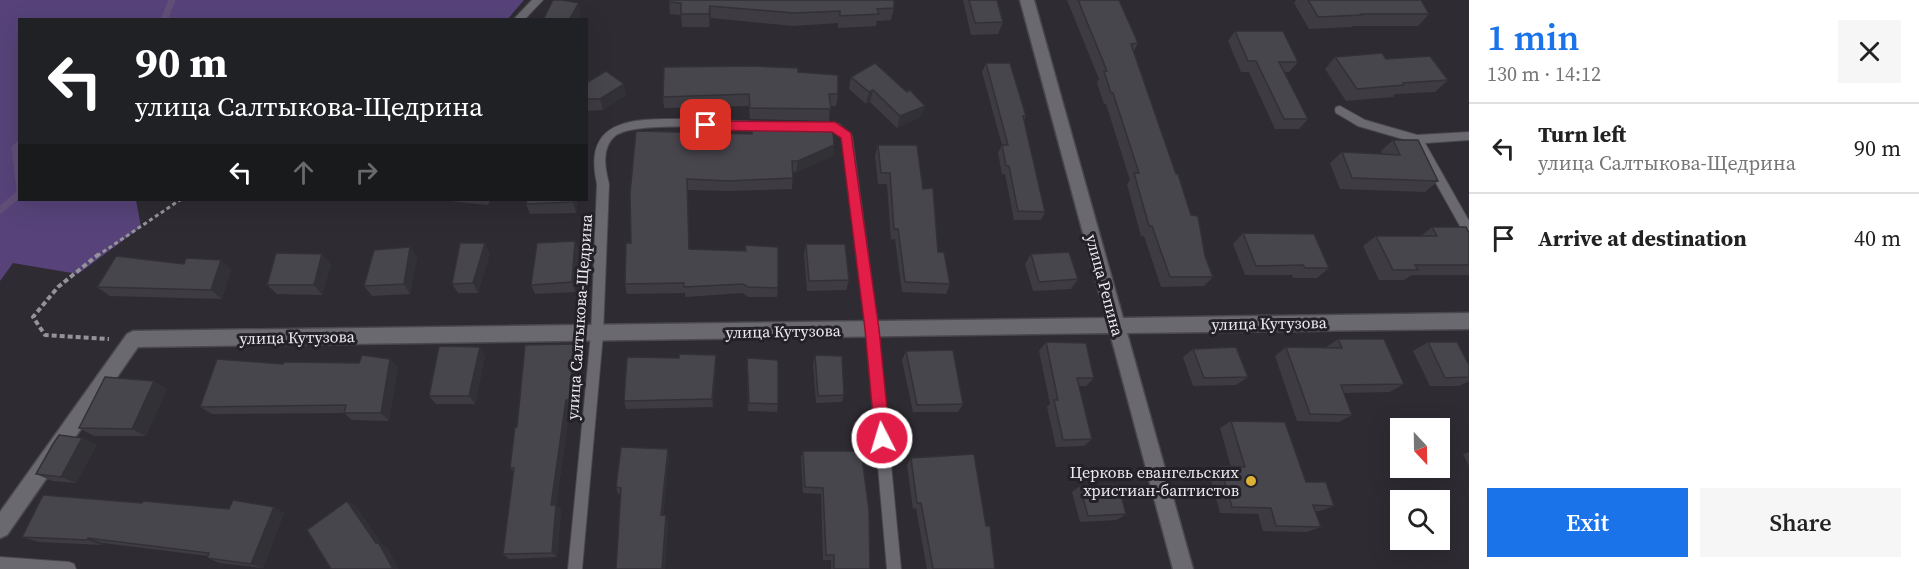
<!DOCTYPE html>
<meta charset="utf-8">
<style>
:root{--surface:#fff;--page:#f6f6f6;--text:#222;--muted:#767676;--line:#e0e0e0;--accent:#1a73e8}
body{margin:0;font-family:"Source Serif 4",serif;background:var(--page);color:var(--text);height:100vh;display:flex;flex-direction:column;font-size:22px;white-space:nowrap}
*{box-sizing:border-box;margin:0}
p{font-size:20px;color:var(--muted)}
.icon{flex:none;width:33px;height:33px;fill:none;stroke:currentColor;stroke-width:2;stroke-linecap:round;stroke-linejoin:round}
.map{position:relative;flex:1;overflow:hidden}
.side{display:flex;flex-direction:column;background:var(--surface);width:450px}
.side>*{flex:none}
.top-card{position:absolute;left:18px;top:18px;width:570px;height:183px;border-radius:0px;box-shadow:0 6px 24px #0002;background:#202124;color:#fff;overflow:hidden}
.needle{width:39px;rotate:158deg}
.fabs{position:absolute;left:1390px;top:418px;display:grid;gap:12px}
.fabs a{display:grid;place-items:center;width:60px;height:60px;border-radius:0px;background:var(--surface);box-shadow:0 6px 24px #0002;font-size:30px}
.pin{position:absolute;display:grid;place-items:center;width:51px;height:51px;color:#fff;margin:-26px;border-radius:12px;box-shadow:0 3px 9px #0006}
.me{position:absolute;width:66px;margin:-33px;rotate:355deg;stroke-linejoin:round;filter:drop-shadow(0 0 4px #0008)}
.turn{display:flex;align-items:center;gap:21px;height:126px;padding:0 18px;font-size:27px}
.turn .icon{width:78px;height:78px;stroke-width:2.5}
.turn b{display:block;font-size:42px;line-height:51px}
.lanes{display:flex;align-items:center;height:57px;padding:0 18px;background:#0003;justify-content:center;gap:30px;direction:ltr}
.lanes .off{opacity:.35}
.round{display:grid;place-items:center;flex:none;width:63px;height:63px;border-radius:0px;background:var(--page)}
.overview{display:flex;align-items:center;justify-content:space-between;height:102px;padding:0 18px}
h1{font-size:36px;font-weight:600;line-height:45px;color:var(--accent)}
.button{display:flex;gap:12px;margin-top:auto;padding:12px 18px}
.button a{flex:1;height:69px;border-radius:0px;background:var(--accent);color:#fff;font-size:24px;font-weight:600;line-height:69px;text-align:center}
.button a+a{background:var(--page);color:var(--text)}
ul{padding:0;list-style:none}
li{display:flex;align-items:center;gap:18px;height:90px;padding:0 18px;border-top:2px solid var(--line)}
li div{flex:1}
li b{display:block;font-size:22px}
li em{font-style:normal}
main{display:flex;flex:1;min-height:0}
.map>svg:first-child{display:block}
</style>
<main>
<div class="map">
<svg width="1469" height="569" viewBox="0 0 1469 569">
<rect width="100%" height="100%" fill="#2e2c32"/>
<!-- green -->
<path fill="#574379" d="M0,0H524L507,20H20V200H136L141,227L78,274L13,263L0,281Z"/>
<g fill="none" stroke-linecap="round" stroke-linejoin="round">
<!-- stream -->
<path stroke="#624f78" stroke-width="7" d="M164,20L172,0
M20,144L15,148L20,190
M0,210L20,193"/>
<defs>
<path id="service" d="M532,0H543L524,20H513Z
M1340,106L1365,120L1417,135L1469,132V140L1425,143L1469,221V237L1465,235L1413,142L1358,126L1336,113L1335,110L1336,107Z
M688,119L765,122L770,126L765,130C736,129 635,120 615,136C601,148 605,169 609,184L603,334L582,569H568L591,334L597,184C581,115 639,119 688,119Z
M818,123L839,124L852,136L878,329L901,569H887L866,329L842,138L833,131L814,130L813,127L814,124Z
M0,557L69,562L74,564L76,569H0Z"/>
<path id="minor" d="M1020,0H1034L1123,318L1469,313V329L1127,333L1193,569H1173L1110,333L138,347L7,535L0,538V512L127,334L133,331L1106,318Z"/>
</defs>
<!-- service casing -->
<use href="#service" stroke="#4a484d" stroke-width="2"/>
<!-- minor casing -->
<use href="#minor" stroke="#4a484d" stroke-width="3"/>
<!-- path-far1 -->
<path stroke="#949398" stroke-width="3" stroke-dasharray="4 3" stroke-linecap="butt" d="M97,256L180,200"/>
<!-- path -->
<path stroke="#949398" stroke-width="4" stroke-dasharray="5 3" stroke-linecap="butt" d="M99,254L58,287L33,317L45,335L109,339"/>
<!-- service -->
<use href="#service" fill="#6b6970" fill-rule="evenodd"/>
<!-- minor -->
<use href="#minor" fill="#6b6970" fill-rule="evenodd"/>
</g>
<!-- wall -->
<path fill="#3e3c42" d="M669,0L894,8L891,20L877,21L876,26L838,28V23L793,26L711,18L709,27H682L681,15L670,14Z
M963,0H997L1003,22L998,34L971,35Z
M1067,0H1101L1138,43L1134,51L1176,174L1213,277L1204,286L1161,287L1144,236H1141L1127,184L1130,180L1106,104H1104L1097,83L1099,79Z
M1296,0H1421L1429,14L1418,26H1353L1352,27L1309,29L1294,3Z
M1235,31L1298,62L1289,72H1285L1308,119L1299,129H1275L1249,72H1241L1228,41Z
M1335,57L1386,59L1448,80L1435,92L1395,94L1393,97L1346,101L1325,69Z
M986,63L1026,116L1024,121L1045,212L1041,220H1014L1005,174H1002L998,153L1002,145L982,72Z
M798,72L838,94L836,106H830L829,121L750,119L749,106L664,108L663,97Z
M851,77L921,117L897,128L870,102L866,104L849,89Z
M586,83L626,95L603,110L586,111Z
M751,121L834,145L833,156L796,172H793L792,189L729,191L688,190L689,249L745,251V245L778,288L777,297H748L743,293L685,297V293L627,294L625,284L631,243L630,193L751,134Z
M1393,140L1438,181L1425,192L1340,189L1330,163L1342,152L1382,154L1381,151Z
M878,145L923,189L938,252L950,284L946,294L902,292L895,239L891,240L887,184H878L875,156Z
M448,200H490L488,205L449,201Z
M578,200L576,213L530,214L526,204Z
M1432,227L1469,233V275H1412L1404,280H1379L1363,246L1376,236H1421Z
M1243,233L1329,268L1317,278H1293L1292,275H1245L1233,244Z
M575,241L579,251L575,292L535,294L531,285Z
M806,244L849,280L846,290L807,291L804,254Z
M410,247L417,257L410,294L372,296L364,286Z
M490,253L478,293H458L452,284Z
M1031,254L1078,279L1071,289L1033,291L1025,264Z
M331,264L322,295L277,294L267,285Z
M231,269L222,299L110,296L97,287Z
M1338,339L1404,384L1390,392L1344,393L1352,415L1339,422L1297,421L1275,356L1286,347L1325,348Z
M1046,342L1094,378L1086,386H1079L1092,439L1084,446L1056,447L1047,407L1050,404L1039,351Z
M1428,342L1469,365V381L1459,386H1430L1413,351Z
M574,344L577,353L573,407H570L556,505L561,510L557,557L509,559L503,554L513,471L510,468L517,427Z
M480,347L485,356L475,404H436L429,396Z
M1193,349L1248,377L1236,385L1193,386L1183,357Z
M906,351L963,404L958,412H913L902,360Z
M716,355V363L713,407L626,409L624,401L679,358Z
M815,355L844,395L842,402L816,403L813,364Z
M747,358L778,404L777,412L748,411Z
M283,364L398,367L389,421L352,420L344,413L212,414L200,407Z
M167,389L146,436H94L79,428Z
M1231,421L1334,506L1320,511H1316L1321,527L1307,532L1263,531L1258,514L1220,513L1209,473L1220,466L1231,467L1220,428Z
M82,438L97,445L76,483L52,481L36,474Z
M803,451L870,569H831V560H823L821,494L803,493L801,457Z
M1469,452V466L1463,454Z
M669,456L663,515H666L668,521L665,569H616L620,494H618L616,487Z
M911,458L986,526L995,569H927L916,508L913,509L907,465Z
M1080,486L1126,514L1117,520L1080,522L1072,492Z
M274,507L284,513L263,568L220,563L207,558L208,556L103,543L102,545L39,542L22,537L229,509Z"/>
<!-- shaded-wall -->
<path fill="#323136" d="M579,3L581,15L579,20H569Z
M710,6L711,18L709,27V14Z
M624,84L626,95L603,110L600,99Z
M873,90L870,102L866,104L869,92Z
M925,106L921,117L897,128L900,116Z
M834,145L833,156L796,172L798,161Z
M687,179L688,190L690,259L689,249Z
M573,200H578L576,213L573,202Z
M575,241L579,251L575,292L572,282Z
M485,243L490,253L478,293L473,283Z
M410,247L417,257L410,294L404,284Z
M322,254L331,264L322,295L314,285Z
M221,260L231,269L222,299L211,290Z
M574,344L577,353L573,407L569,400Z
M480,347L485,356L475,404L469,396Z
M716,355V363L713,407L712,399Z
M390,359L398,367L389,421L381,413Z
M154,381L167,389L146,436L132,429Z
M566,400L570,407L555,511L551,505Z
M82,438L97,445L76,483L61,477Z
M668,449L669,456L663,521L661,515Z
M347,501L356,506L382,544L387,547L399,569H393L376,543Z
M556,505L561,510L557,557L552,553Z
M274,507L284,513L263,568L251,564Z
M666,515L668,521L665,569H662Z
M88,538L103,543L102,545L87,540Z"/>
<!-- building -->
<path fill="#48464d" stroke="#323136" stroke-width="1.5" d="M553,0H562L579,3L569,20H543Z
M669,0H894V8L877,9L879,14L840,16V11L794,13L710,6L709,14H681V3L669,2Z
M969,0H997L1003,22L975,23Z
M1078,0H1119L1138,43L1131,44L1176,174H1178L1191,215L1198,216L1205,256L1213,277H1170L1152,226H1149L1134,173H1139L1113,93H1111L1104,71H1107Z
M1308,0H1421L1429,14H1361L1362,15L1318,17Z
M1235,31H1283L1298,62H1279L1308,119H1284L1256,61H1248Z
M1382,53L1386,59L1430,56L1448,80L1403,83L1404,85L1357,89L1335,57Z
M875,63L907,92L910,90L925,106L900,116L873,90L869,92L851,77Z
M986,63H1010L1026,116H1023L1045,212L1018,211L1009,166H1006L1002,145H1008Z
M752,66L798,68V72L838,75V94H829L831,109L750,108L749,94L663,97L664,67Z
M606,71L624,84L600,99H586V83Z
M751,121L832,122L834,145L798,161H792L793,178L729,181L687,179L689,249L746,251L745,245L778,247V288L748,287L743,284L684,287V283L625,284L626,243H631L630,193L636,131L752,134Z
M1393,140H1418L1438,181L1352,178L1342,152L1400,155Z
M878,145H917L923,189L933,188L938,252H944L950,284L905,282L898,229H894L890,173H881Z
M527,200H573V202L526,204Z
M1432,227H1466L1469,233V265H1415L1418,270H1393L1376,236H1437Z
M1243,233L1314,234L1329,268H1305L1303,265L1256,266Z
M575,241L572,282L531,285L537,243Z
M460,243H485L473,283L452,284Z
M806,244H845L849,280L809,281Z
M410,247L404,284L364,286L374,250Z
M1069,252L1078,279L1039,282L1031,254Z
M276,253L322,254L314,285H267Z
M116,256L184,264L186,258L221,260L211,290L97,287Z
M1338,339H1384L1404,384L1341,385L1352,415L1310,414L1286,347L1342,348Z
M1046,342L1086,343L1094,378H1077L1092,439L1063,440L1054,400H1058Z
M1428,342H1457L1469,365V377L1445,378Z
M574,344L569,400H566L551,505H556L552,553L503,554L514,468H510L515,427H517L525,345Z
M439,346L480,347L469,396H429Z
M1236,347L1248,377L1204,378L1193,349Z
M953,350L963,404L917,405L906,351Z
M679,354L716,355L712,399L624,401L627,357L679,358Z
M362,355L390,359L381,413H344L346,405L200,407L217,359L283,364L284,362L359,363Z
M815,355L842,356L844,395L818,396Z
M747,358L778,360V404L749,403Z
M105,377L154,381L132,429L79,428Z
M1231,421L1285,422L1306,482H1326L1334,506L1313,505L1321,527L1276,526L1271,508L1232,507L1220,466L1245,467Z
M59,435L82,438L61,477L36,474L53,444Z
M621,447L668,449L661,515H666L662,569H616L621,488L616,487Z
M803,451H861L869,510L870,569H834V555H826L823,488L805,487Z
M974,454L986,526H990L995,569H933L921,503H917L911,458Z
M1118,484L1126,514L1088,516L1080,486Z
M43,495L142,503L143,501L229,509L233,500L274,507L251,564L207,558L209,553L88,538L87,540L22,537Z
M347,501L376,543L378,542L393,569H331L307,530Z"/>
<!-- route -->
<path fill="#e11d48" stroke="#92132f" stroke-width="1.5" d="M706,121L835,122L851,133L879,329L890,438L888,443L882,445L877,443L875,438L865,329L841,138L832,132L706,130L700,125Z"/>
<!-- markers -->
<circle fill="#dbb233" stroke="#242228" stroke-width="2" cx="1251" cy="481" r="6"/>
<g text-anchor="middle" stroke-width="6" stroke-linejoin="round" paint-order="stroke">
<!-- street labels -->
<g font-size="16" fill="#edecf0" stroke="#242228">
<text transform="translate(1105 285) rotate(75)" y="6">улица Репина</text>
<text transform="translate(579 317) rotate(-86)" y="6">улица Салтыкова-Щедрина</text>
<text transform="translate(1269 323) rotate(-1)" y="6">улица Кутузова</text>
<text transform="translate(783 331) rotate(-1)" y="6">улица Кутузова</text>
<text transform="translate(297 337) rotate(-1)" y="6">улица Кутузова</text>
</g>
<!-- poi labels -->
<g font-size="16" fill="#edecf0" stroke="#242228" text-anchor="end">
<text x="1239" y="478">Церковь евангельских<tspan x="1239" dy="18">христиан-баптистов</tspan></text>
</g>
</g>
</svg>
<div class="fabs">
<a><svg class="needle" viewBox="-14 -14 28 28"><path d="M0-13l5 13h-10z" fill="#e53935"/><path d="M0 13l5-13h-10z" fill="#767676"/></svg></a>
<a><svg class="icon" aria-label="search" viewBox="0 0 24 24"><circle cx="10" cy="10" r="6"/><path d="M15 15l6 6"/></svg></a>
</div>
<div class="pin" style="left:706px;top:125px;background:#d93025"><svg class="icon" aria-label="arrive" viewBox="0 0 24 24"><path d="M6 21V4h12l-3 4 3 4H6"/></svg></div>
<svg class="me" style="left:882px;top:438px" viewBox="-20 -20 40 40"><circle r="17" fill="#e11d48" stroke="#fff" stroke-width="3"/><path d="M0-11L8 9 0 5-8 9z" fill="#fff"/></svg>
<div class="top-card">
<div class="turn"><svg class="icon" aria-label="left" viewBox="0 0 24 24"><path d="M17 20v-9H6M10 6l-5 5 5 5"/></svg><div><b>90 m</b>улица Салтыкова-Щедрина</div></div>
<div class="lanes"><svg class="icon" aria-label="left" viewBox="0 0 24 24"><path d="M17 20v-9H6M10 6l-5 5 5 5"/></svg><svg class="icon off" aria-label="ahead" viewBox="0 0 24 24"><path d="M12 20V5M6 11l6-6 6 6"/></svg><svg class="icon off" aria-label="right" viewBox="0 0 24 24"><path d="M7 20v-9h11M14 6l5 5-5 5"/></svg></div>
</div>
</div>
<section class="side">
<div class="overview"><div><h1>1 min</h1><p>130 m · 14:12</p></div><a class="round"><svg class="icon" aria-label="close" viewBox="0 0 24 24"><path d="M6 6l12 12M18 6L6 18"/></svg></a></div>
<ul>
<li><svg class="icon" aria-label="left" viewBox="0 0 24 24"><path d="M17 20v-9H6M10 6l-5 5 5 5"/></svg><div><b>Turn left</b><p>улица Салтыкова-Щедрина</p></div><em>90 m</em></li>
<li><svg class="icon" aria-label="arrive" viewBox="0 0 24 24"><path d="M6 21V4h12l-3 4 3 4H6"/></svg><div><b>Arrive at destination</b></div><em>40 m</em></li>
</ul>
<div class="button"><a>Exit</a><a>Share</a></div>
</section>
</main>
